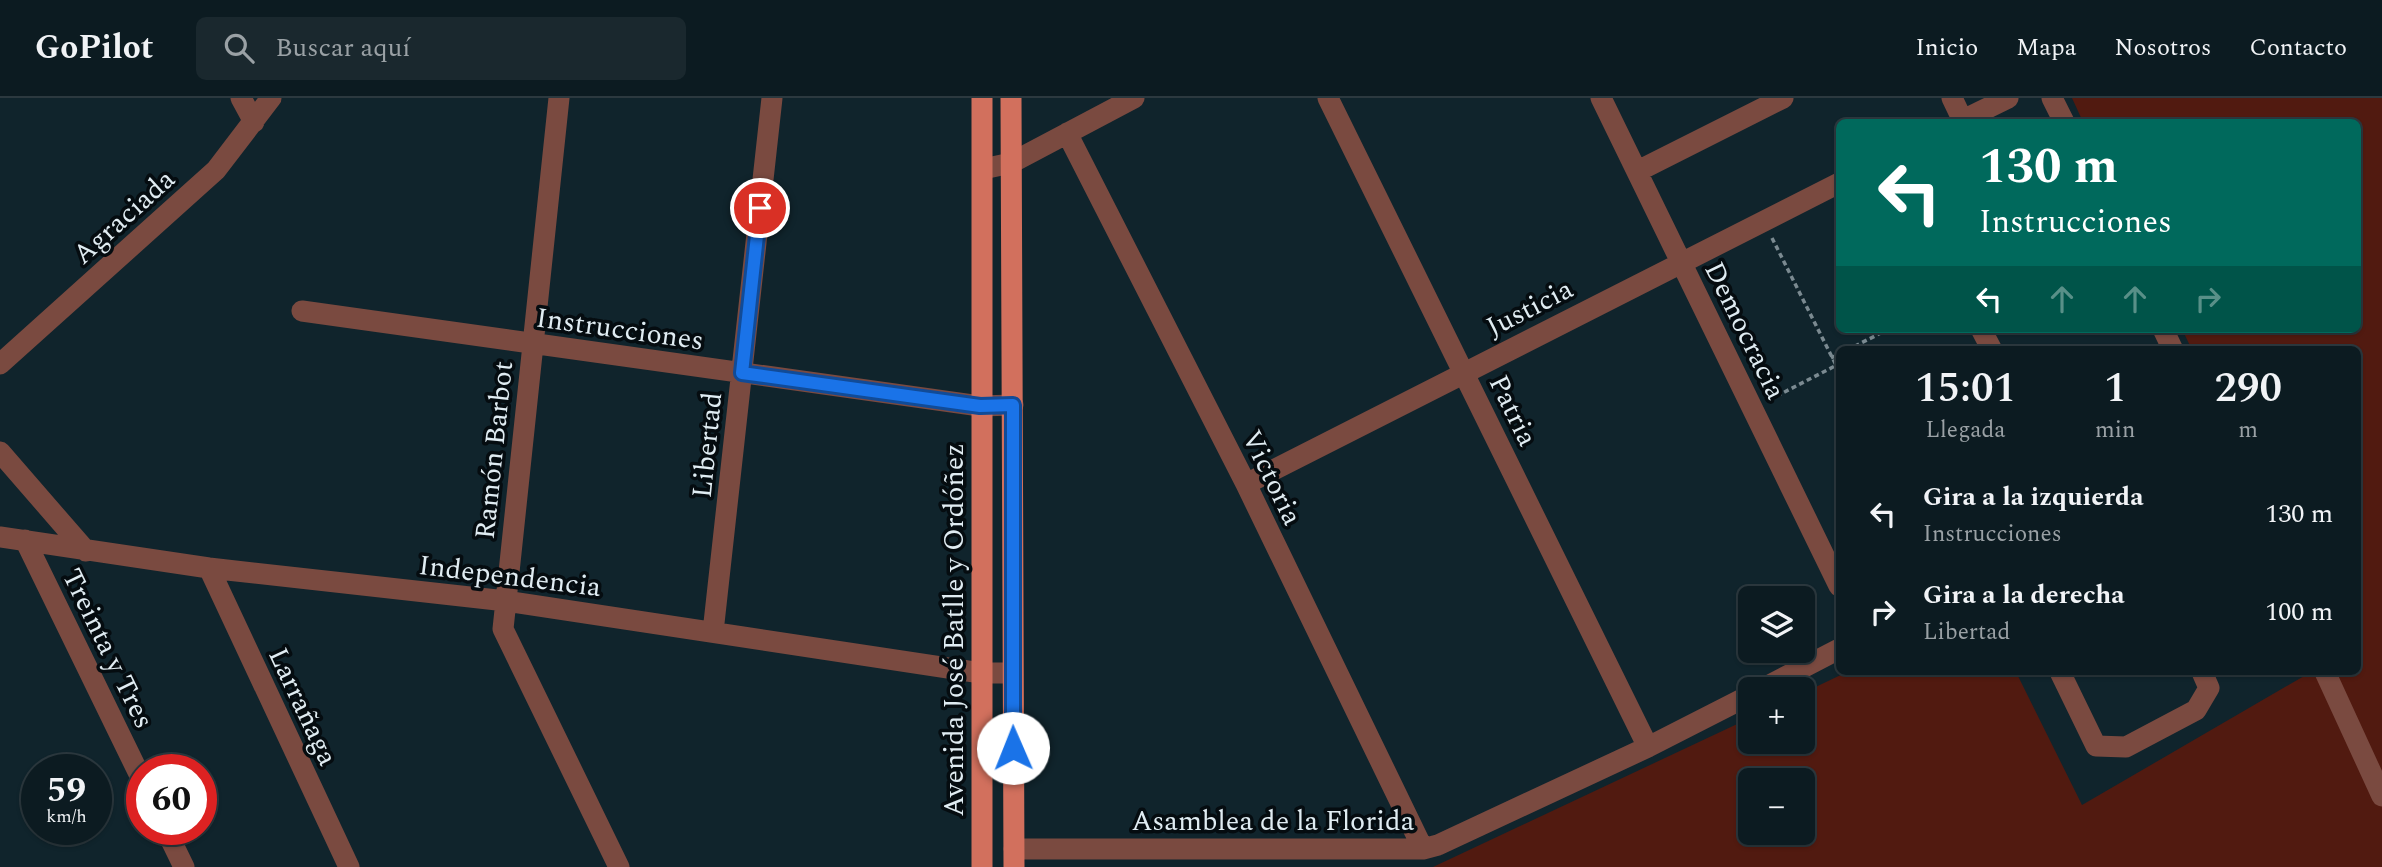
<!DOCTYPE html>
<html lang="es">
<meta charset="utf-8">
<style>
:root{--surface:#0c1b21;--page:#1a282e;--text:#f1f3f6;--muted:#9aa1a5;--line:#2c393f}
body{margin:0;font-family:Spectral,serif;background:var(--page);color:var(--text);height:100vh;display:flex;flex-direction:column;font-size:26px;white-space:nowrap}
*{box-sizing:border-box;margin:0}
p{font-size:23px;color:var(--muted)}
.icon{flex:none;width:38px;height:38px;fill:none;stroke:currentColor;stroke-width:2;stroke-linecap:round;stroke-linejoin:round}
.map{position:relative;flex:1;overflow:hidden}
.details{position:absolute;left:1836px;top:248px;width:525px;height:329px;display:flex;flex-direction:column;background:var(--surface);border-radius:10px;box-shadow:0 2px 5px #0004,0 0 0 2px var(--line)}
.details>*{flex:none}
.top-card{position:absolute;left:1836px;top:21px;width:525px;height:214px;border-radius:10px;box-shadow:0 2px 5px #0004,0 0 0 2px var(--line);background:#00695c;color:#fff;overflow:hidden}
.controls{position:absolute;left:1738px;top:488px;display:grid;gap:14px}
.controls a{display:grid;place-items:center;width:77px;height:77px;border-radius:10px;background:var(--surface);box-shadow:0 2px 5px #0004,0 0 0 2px var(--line);font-size:35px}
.speed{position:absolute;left:21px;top:656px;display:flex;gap:14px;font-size:35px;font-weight:700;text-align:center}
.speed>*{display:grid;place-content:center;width:91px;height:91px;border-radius:50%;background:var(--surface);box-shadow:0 2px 5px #0004,0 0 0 2px var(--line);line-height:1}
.speed small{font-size:18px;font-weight:400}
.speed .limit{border:10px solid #d22;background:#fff;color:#111}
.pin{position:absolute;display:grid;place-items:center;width:60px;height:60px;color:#fff;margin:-30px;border:4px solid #fff;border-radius:50%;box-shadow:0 2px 7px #0007}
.me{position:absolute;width:77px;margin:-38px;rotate:359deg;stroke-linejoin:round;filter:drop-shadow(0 0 5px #0008)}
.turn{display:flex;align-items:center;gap:24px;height:147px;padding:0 28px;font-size:32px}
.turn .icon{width:91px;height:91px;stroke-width:2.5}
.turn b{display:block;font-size:49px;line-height:60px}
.lanes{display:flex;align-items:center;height:66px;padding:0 28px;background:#0003;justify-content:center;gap:35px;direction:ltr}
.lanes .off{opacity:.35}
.eta{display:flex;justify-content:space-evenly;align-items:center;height:119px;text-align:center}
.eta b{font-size:42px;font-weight:600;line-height:49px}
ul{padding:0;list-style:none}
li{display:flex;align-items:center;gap:21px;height:98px;padding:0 28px}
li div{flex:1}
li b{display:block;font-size:26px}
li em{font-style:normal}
header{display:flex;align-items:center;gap:42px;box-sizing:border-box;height:98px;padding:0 35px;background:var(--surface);border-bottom:2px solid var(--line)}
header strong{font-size:33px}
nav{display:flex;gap:38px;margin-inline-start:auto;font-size:24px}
.search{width:490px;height:63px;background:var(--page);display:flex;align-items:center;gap:18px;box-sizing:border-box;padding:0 24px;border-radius:10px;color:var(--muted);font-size:26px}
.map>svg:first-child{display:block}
</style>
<header>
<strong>GoPilot</strong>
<div class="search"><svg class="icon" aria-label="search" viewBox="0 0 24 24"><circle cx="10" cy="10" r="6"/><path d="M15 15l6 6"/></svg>Buscar aquí</div>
<nav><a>Inicio</a><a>Mapa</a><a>Nosotros</a><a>Contacto</a></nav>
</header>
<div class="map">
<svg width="2382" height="769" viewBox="0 0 2382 769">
<rect width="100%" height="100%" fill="#10242c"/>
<!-- green -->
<path fill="#511a10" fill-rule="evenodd" d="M2072,0H2382V769H1433L1750,620V644H1802L1803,595L1847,574H2016L2082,707L2311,574H2357V252H2192L2182,231H2357V24H2083ZM1750,682H1802V735H1750Z"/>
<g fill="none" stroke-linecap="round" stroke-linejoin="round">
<!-- path -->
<path stroke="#7b8a91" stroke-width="3.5" stroke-dasharray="5 3.5" stroke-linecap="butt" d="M1772,140L1839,273
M1847,252L1889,231
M1831,260L1839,256
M1769,302L1835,268"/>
<!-- minor -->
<path stroke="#7a4a40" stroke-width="21" d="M241,0L254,24
M559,0L503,531L619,769
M1328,0L1648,649
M1601,0L1839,488
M1952,0L1963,23
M2052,0L2064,24
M1959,24L2008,0
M1067,35L1246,386L1423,751
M983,71L1011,65L1134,0
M1638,73L1783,0
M302,213L980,308L1013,307
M1981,231L1992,252
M2163,231L2173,252
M0,266L216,72L271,0
M0,354L86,453
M1246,386L1839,85
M0,439L209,470L506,503L981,575H1012
M25,442L142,682
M209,470L349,769
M713,534L772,0
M2060,574L2096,648L2126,649L2196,612L2209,590L2202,574
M2325,574L2382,698
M1760,592L1839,551
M166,732L184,769
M1014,751H1423L1438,747L1648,649L1750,597"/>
<!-- major -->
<path stroke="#d2705d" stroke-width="21" d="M1011,0L1014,769
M982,769V0"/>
</g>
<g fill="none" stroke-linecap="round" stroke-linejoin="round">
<defs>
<path id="route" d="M760,110L742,275L980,308L1013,307V650"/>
</defs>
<!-- route casing -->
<use href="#route" stroke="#114b97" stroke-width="18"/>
<!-- route -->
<use href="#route" stroke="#1a73e8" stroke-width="12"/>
</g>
<g text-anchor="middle" stroke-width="7" stroke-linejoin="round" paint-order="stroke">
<!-- street labels -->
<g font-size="28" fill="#e0ecf2" stroke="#050c10">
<text transform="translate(123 118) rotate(-42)" y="10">Agraciada</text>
<text transform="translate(1529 209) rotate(-27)" y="10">Justicia</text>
<text transform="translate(620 230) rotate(8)" y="10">Instrucciones</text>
<text transform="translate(1746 232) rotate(64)" y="10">Democracia</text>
<text transform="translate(1514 312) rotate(64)" y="10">Patria</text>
<text transform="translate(706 347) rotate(-84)" y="10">Libertad</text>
<text transform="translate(493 352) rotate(-84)" y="10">Ramón Barbot</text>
<text transform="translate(1273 379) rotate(64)" y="10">Victoria</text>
<text transform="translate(510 477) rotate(7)" y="10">Independencia</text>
<text transform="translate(953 532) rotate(-90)" y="10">Avenida José Batlle y Ordóñez</text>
<text transform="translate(109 550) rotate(64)" y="10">Treinta y Tres</text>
<text transform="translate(304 608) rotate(65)" y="10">Larrañaga</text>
<text x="1273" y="732">Asamblea de la Florida</text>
</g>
</g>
</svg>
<div class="controls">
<a><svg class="icon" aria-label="layers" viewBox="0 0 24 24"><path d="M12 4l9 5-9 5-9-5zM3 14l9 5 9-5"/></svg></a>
<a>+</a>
<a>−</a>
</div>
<div class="speed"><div>59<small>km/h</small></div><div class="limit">60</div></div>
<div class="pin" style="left:760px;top:110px;background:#d93025"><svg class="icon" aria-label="arrive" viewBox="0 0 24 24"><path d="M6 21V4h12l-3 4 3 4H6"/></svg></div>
<svg class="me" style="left:1013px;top:650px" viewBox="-20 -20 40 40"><circle r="19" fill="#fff"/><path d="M0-13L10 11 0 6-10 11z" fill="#1a73e8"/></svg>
<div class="top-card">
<div class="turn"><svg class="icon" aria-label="left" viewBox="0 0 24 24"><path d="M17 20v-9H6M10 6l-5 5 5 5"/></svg><div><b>130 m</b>Instrucciones</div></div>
<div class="lanes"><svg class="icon" aria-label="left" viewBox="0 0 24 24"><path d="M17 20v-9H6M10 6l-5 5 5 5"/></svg><svg class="icon off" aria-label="ahead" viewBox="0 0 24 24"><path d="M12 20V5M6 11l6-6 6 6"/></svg><svg class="icon off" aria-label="ahead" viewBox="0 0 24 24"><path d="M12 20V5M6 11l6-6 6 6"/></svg><svg class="icon off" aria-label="right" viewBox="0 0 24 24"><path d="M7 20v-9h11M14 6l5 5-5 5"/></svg></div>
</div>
<section class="details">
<div class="eta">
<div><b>15:01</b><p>Llegada</p></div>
<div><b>1</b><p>min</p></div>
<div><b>290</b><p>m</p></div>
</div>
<ul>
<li><svg class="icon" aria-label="left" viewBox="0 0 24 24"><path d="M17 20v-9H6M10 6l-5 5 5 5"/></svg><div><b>Gira a la izquierda</b><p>Instrucciones</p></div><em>130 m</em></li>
<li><svg class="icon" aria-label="right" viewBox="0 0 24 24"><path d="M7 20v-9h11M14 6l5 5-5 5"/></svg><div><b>Gira a la derecha</b><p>Libertad</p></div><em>100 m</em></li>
</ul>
</section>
</div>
